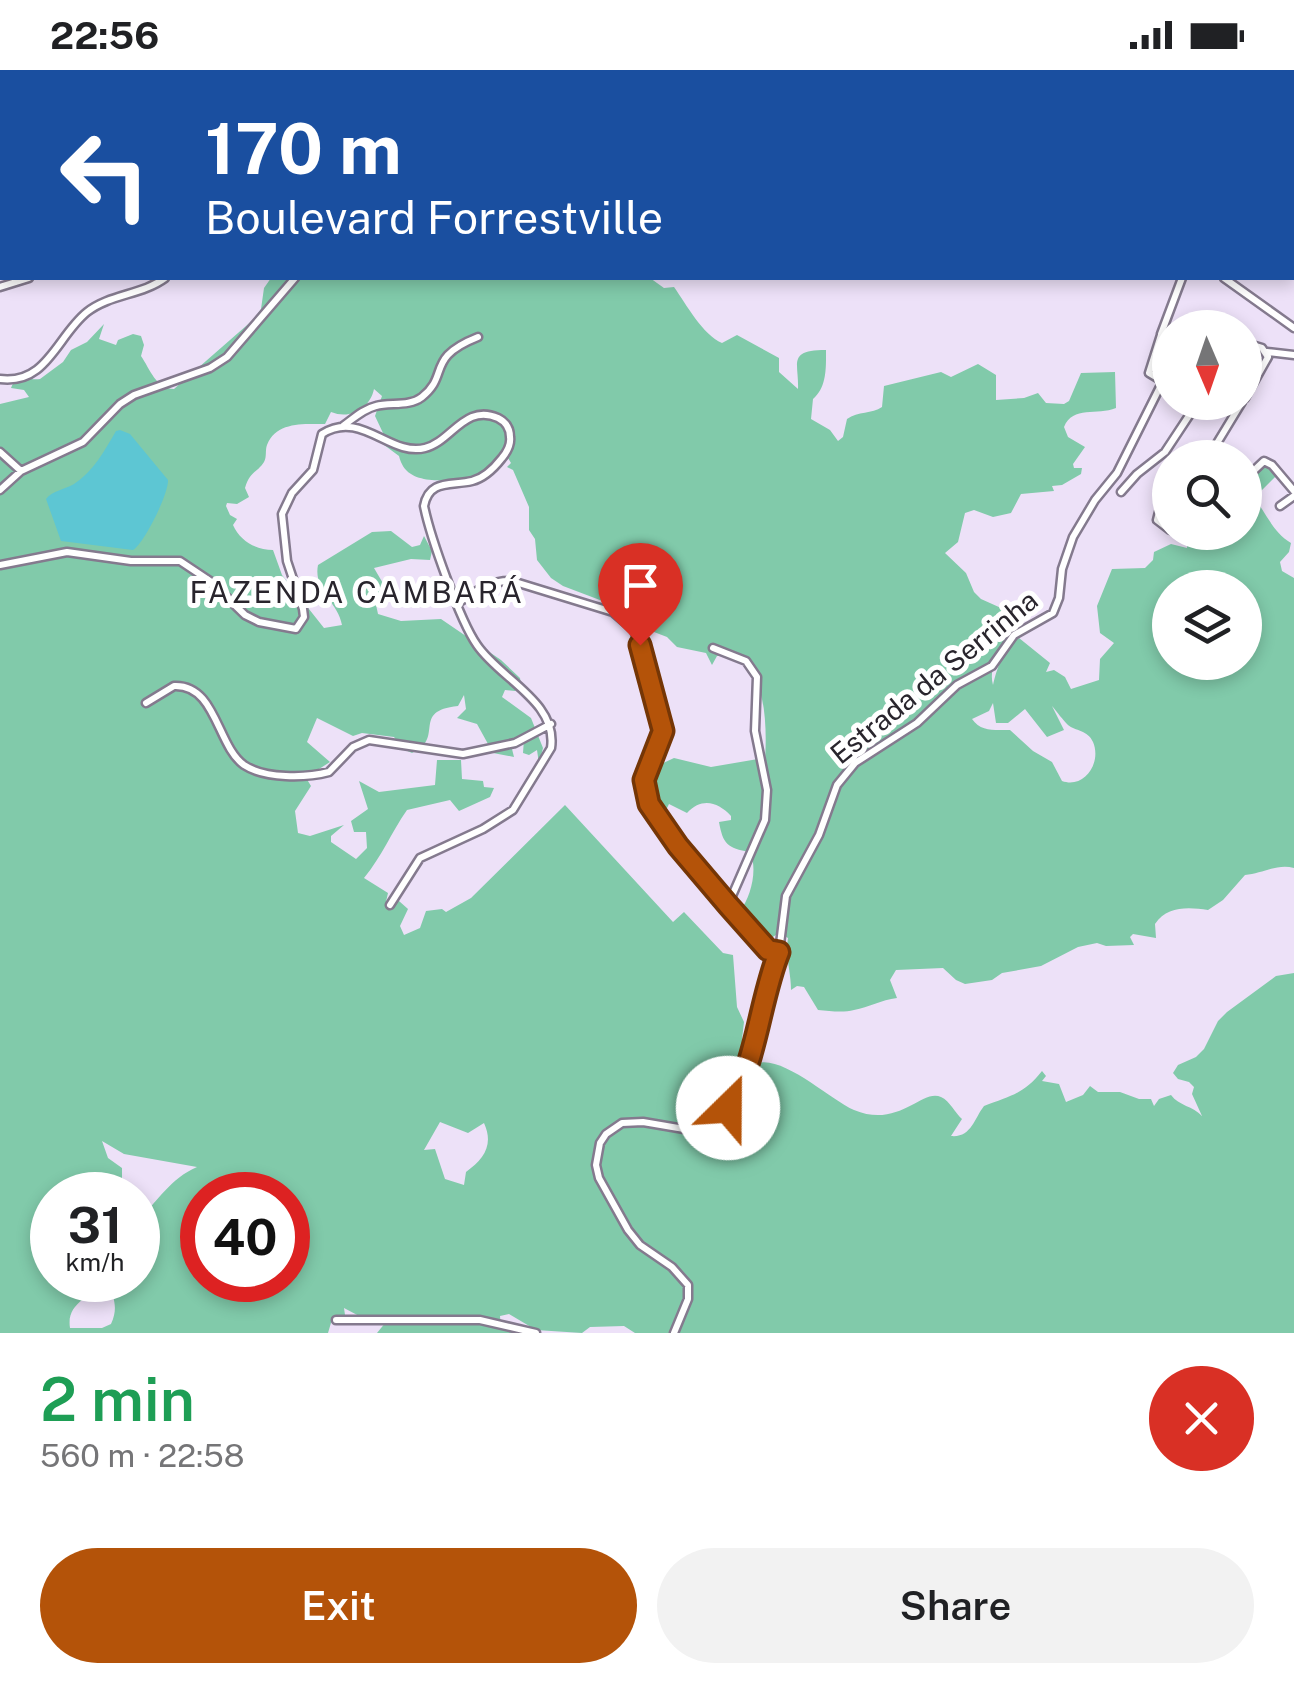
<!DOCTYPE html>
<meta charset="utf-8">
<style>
:root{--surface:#fff;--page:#f2f2f2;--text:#202124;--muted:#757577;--accent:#b45309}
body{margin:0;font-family:"Public Sans",sans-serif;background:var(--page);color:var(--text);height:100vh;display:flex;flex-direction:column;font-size:38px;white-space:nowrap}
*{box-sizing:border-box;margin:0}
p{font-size:32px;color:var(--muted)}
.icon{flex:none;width:55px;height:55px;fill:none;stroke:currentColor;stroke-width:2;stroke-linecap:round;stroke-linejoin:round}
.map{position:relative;height:1263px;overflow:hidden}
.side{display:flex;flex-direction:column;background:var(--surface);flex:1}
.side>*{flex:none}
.banner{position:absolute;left:0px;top:0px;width:1295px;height:210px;box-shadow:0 5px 15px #0003;background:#1a4fa0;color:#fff;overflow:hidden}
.needle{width:65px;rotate:178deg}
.tools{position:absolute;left:1152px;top:240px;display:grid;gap:20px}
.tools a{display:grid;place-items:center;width:110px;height:110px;border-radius:50%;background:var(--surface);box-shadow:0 5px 15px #0003;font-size:50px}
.speed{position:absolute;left:30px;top:1102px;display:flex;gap:20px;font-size:50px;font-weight:700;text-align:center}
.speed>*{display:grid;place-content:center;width:130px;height:130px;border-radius:50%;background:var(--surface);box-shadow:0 5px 15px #0003;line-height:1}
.speed small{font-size:25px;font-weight:400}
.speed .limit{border:15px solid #d22;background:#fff;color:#111}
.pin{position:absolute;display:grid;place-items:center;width:85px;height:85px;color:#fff;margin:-102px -42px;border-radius:50% 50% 50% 0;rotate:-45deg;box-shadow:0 0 10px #0007}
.pin .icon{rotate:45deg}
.me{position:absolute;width:110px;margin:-55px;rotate:23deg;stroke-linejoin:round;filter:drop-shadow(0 0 8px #0008)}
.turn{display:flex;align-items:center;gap:35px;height:210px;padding:0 40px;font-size:45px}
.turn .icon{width:130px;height:130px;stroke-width:2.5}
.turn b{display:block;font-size:70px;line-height:85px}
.round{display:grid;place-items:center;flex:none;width:105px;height:105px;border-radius:52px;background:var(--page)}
.summary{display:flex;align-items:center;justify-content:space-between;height:170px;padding:0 40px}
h1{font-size:60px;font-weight:600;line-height:75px;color:#1e9e55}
.action{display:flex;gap:20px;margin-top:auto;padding:20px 40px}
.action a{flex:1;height:115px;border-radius:60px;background:var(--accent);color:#fff;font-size:40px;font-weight:600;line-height:115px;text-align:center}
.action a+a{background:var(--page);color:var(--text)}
.status{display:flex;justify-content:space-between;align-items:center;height:70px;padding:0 50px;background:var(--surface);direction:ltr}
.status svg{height:28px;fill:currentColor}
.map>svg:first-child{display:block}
</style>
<div class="status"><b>22:56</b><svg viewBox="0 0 49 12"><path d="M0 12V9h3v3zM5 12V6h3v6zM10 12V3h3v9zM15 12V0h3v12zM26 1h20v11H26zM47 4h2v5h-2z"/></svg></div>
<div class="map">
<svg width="1294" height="1263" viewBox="0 0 1294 1263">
<rect width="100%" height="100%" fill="#ede1f8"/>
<!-- green -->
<path fill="#81caaa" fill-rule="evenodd" d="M134,0H360L362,2H136Z
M271,208H650L664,218L674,217C686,234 703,265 722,273L737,265L779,288V302L798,319C799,293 787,280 826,280C826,298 827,317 813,329L811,349L830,360L838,371L843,367L847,349C858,341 872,344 882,337L884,316L941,302L951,307L978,294L996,305V330L1024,328L1038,323L1046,333L1064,334L1069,331L1081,303L1115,302L1116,338C1097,346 1073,335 1064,357L1068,367L1085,377L1073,394L1074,398H1082L1081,404L1062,415L1052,416L1054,421L1021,424L1011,443L993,447L974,440L965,443L958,472L945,483L966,503L974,522L981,529L1010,542C1022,572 985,586 993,615C997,598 1003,579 1019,568L1050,593L1046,602L1054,600L1065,607L1071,619L1099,610L1100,589L1114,573L1100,563L1097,536L1112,499L1145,498L1153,490L1154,482L1171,474L1187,478L1188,463L1245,462V426L1251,424C1266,441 1271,461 1291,473L1289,482L1280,492L1282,501L1294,508V798C1277,793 1262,804 1245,805L1223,830L1208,840C1188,837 1167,836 1155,854L1156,868L1133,864L1130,867L1134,875L1106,876L1097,873L1078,877L1041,896L1002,903L992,910L965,914L956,910L943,898L896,900L890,910L897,928C881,930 869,937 854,940C843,943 830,941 818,940L804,917L797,916L791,920C791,902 785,886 788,868L779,863L762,874L741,846L740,841C751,827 758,799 750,782C727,778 723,774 719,752L731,750V746C718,732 702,727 687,743L669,734L664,744C651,727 651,714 659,695L674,688L711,697L758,689L762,716C768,681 774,577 717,586L712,595L706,583L677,577L667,567L654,562L613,535L563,516L551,508L537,490L535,469L529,460V437L513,400L507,397L511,393L508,388L501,390L473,414C447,406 407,420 399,386L376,369L383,363L375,346L382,326L374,319C370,338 351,350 331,342L325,354C305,354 276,351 267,375C265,380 267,387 264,392C256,404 250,401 245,418L249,427L237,434L227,433L226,436L230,445L237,449L233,455C240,471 256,480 273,480L282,505L324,558L342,555C338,532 313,520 318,495L372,462L391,461L412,477L420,475L424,466L432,481L430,490L411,489L374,498L384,515L375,530L378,544L401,551L441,549L501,590L520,608L521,614L515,621L505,620L502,627L531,648L543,678L539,694L537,680L529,685L523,683L524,669L515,671L512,679L514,687L493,683L477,654L457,648L466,639L464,625L458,636C410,641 446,668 412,683L403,679L394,667L362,663L353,666L317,648L307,672L330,692L319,699L303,703L311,716L295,741L298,763L310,766L344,755L331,766V772L356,789L367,778L366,762H354L351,751L368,739L359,711L379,722L435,715L437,690H461L462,709L483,711L484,717L494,718L490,727L459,741L450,730L407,740C391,763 382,786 364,808L388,823L385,836L390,837L399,827V831L408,839L400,856L404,865L420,858L426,841L442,839L446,842L471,828L565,735L673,852L684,842L723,883L733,885L737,937L744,952L742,969L748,974C747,1001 731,1036 709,1051L725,1047L743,1030L744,1015L753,995C778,980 829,1029 854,1040C899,1059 922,1018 941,1027C950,1031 955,1043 962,1049L951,1066C971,1068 974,1049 984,1036C1010,1026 1024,1024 1042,1001L1046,1006L1042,1011L1059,1014L1066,1032L1083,1025L1090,1016L1098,1022H1120L1139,1029H1151L1154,1036L1159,1029L1171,1025C1179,1036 1193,1036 1202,1046L1192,1024L1194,1017L1189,1012L1178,1009L1173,1003L1178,995L1196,987L1204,979L1218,951L1227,942L1276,906L1294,903V1263H635L624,1256L590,1257L582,1263L536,1260L509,1244L500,1246L501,1258L521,1263H377L390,1247H361L344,1238L345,1245L333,1246L328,1263H0V334L29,327L24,320L11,318C17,302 29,311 40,309L63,292L71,280L87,272L104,254L99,269L116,275L118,270L133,264L141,266L144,275L141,286C150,299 156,319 174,319L254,249L261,239L264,218ZM1170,518H1245V592H1170ZM993,633L996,653H1008L1025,639L1047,667L1064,660L1052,636C1057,642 1063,650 1068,655C1075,661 1088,660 1093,672C1102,693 1084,719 1062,711L1052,692L1033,681L1010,660C995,660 981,662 972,649L989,641ZM440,1052L468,1063L484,1053C494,1075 484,1089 466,1102L464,1115L445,1109L435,1079L424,1080ZM102,1071L124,1084L197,1097C171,1108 158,1131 138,1150V1210H113C108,1224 121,1233 111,1254L102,1258H70C66,1232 91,1228 106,1210H52V1125H127L122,1113V1098L108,1088ZM202,1125H288V1210H202Z
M1264,395L1277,405L1259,423L1248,413Z"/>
<!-- water -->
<path fill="#5dc6d3" d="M120,360L130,364L168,410C169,423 144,474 133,480L61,471L46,429C53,420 64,420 74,414C93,402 105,380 116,361Z"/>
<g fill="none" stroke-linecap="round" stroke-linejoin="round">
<defs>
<path id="minor" d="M1157,0L1163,2
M507,2L511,0
M1059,2L1061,0
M1292,24L1294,19
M1224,208L1294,258
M0,217L29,208
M1191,258L1196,255L1205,258
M1161,265L1149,303L1159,309L1170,299
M1245,273L1262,278L1268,287L1245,328
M1267,282L1294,285
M0,309C47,315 57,266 87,242C110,224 142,225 165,208
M343,356C353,349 363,339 376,336C390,332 409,337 422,327C450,305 425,288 478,267
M0,382L21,401
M1208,388L1242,332
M1245,409L1264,391L1272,395L1294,421
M0,420L21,401L83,372L120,334L134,325L210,298L227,287L295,208
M1121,422L1137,404L1165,382L1198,332
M1170,432L1159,442L1157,450L1170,460
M1280,436L1294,426
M1175,462L1183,466L1187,462
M0,495L67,482L131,491H180L210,511L245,545L259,552L296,559L304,547L303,539L287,491L282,444L292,423L313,400L322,364C361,339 390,387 425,378C451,372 465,333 498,348C506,352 510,359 510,367C511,374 507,382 502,388C495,397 484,408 472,411C451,416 429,409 424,436C430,466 460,551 477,575C500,609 558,632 551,678L513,740L483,759L420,788L390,835
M458,533C476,521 490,510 512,511L613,542L634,560L662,649L660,675L644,710L649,734L678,776L768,880L772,898
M713,578L746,591L757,607L755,661L767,720L765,750L728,835
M146,633L174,616C216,614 217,676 244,695C265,709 306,708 329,702L353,677L369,670L463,684L515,673L551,654
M188,1162L193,1150L202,1146
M188,1163L197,1160L198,1151L202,1156
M336,1250H480L536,1263
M674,1263L688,1229V1215L672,1197L640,1175L628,1160L599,1108L596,1095L600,1073L606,1064L622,1053L643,1052L690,1060L712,1053L729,1037L745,1002L762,929L779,882L786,826L819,765L837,715L855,693L917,653L957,615L992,596L1014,565L1053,543L1059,528L1062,499L1073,467L1095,430L1117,403L1163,311L1161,264L1182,208"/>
</defs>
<!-- minor casing -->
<use href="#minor" stroke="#847a8e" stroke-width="11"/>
<!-- minor -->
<use href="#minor" stroke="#fff" stroke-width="6"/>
</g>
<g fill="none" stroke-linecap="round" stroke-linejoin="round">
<defs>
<path id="route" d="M640,575L663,661L644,710L649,734L678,776L728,835L768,880L779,882C759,932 757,993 728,1038"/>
</defs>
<!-- route casing -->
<use href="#route" stroke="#753606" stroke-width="25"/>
<!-- route -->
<use href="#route" stroke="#b45309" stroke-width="18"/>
</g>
<g text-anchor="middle" stroke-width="10" stroke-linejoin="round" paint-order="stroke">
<!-- street labels -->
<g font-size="28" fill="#29252d" stroke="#fff">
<text transform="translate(934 607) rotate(-39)" y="10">Estrada da Serrinha</text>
</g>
<!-- neighbourhood labels -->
<g font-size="30" letter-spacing="2.5" fill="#29252d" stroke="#fff">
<text x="357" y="533">FAZENDA CAMBARÁ</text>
</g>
</g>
</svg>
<div class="tools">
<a><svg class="needle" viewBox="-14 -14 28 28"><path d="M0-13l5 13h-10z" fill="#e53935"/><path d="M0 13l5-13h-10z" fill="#757577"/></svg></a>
<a><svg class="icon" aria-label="search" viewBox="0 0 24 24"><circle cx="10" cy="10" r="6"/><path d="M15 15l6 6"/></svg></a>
<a><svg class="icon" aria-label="layers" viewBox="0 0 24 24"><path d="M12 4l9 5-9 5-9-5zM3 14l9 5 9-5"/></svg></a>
</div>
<div class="speed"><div>31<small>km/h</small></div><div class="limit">40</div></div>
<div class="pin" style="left:640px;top:575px;background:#d93025"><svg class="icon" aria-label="arrive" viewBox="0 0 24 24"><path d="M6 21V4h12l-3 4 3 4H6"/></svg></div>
<svg class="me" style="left:728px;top:1038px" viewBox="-20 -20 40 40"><circle r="19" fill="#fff"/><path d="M0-13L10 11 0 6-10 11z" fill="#b45309"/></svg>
<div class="banner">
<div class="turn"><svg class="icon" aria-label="left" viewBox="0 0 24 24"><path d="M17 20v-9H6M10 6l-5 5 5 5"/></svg><div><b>170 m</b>Boulevard Forrestville</div></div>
</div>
</div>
<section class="side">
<div class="summary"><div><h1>2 min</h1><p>560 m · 22:58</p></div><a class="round" style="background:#d93025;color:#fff"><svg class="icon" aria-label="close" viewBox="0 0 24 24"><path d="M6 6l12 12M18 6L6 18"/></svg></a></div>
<div class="action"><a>Exit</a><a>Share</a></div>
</section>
